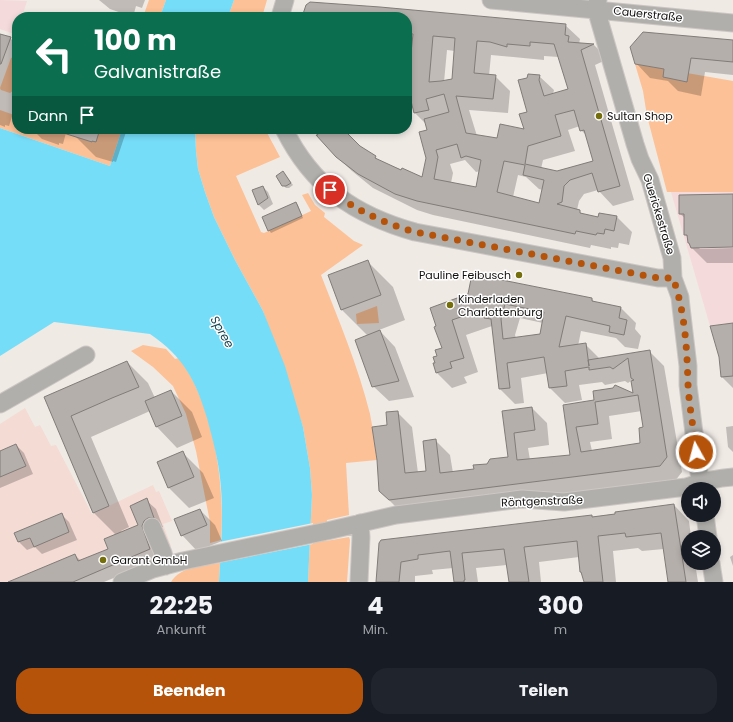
<!DOCTYPE html>
<html lang="de">
<meta charset="utf-8">
<style>
:root{--surface:#171b24;--page:#20242c;--text:#f1f3f6;--muted:#9ea1a6;--accent:#b45309}
body{margin:0;font-family:Poppins,sans-serif;background:var(--page);color:var(--text);height:100vh;display:flex;flex-direction:column;font-size:15px;white-space:nowrap}
*{box-sizing:border-box;margin:0}
p{font-size:13px;color:var(--muted)}
.icon{flex:none;width:22px;height:22px;fill:none;stroke:currentColor;stroke-width:2;stroke-linecap:round;stroke-linejoin:round}
.map{position:relative;height:582px;overflow:hidden}
.details{display:flex;flex-direction:column;background:var(--surface);flex:1}
.details>*{flex:none}
.banner{position:absolute;left:12px;top:12px;width:400px;height:122px;border-radius:16px;box-shadow:0 2px 6px #0003;background:#0b6e4f;color:#fff;overflow:hidden}
.controls{position:absolute;left:681px;top:482px;display:grid;gap:8px}
.controls a{display:grid;place-items:center;width:40px;height:40px;border-radius:50%;background:var(--surface);box-shadow:0 2px 6px #0003;font-size:20px}
.pin{position:absolute;display:grid;place-items:center;width:34px;height:34px;color:#fff;margin:-17px;border:2px solid #fff;border-radius:50%;box-shadow:0 1px 4px #0007}
.me{position:absolute;width:44px;margin:-22px;rotate:353deg;stroke-linejoin:round;filter:drop-shadow(0 0 3px #0008)}
.turn{display:flex;align-items:center;gap:14px;height:84px;padding:0 16px;font-size:18px}
.turn .icon{width:52px;height:52px;stroke-width:2.5}
.turn b{display:block;font-size:28px;line-height:34px}
.then{display:flex;align-items:center;height:38px;padding:0 16px;background:#0003;gap:8px;font-size:15px}
.eta{display:flex;justify-content:space-evenly;align-items:center;height:68px;text-align:center}
.eta b{font-size:24px;font-weight:700;line-height:28px}
.cta{display:flex;gap:8px;margin-top:auto;padding:8px 16px}
.cta a{flex:1;height:46px;border-radius:16px;background:var(--accent);color:#fff;font-size:16px;font-weight:700;line-height:46px;text-align:center}
.cta a+a{background:var(--page);color:var(--text)}
.map>svg:first-child{display:block}
</style>
<div class="map">
<svg width="733" height="582" viewBox="0 0 733 582">
<rect width="100%" height="100%" fill="#f0eae5"/>
<!-- commercial -->
<path fill="#f4dbd4" d="M25,408L35,427L40,425L51,446L56,445L92,514L153,485L156,492L159,491L172,521L163,524L171,546L157,547L73,582H0V424Z"/>
<!-- education -->
<path fill="#f5dadb" d="M0,0L27,1L22,17H17V35L0,29Z
M671,192H733V323L710,326Z"/>
<!-- green -->
<path fill="#fcc196" d="M149,0H166L160,17H143Z
M234,0H267L262,17H228Z
M13,57L17,59C17,69 20,88 10,93L1,90L0,88L11,58Z
M635,64L733,81V192H667L647,116L643,91Z
M0,110L17,116V129H57L92,142V141L96,142L100,129H122L110,166L0,128Z
M195,129H265L280,157L236,176L261,232L264,233L311,211L302,195L308,193L315,205L325,213L324,217L354,241L363,245L321,275C339,321 358,366 370,414C373,429 375,445 377,460L346,463L349,515L327,520L326,541L349,537L350,540L347,582H308L312,495L310,468L303,427L263,311L235,260L214,217L205,192L198,169L196,151Z
M377,306L379,323L357,324L356,314Z
M143,345L166,349L175,359L179,358C214,405 225,483 221,540L210,543V522L196,451L186,414L173,386L153,367L131,351Z
M220,563L219,582H171C181,566 203,566 220,563Z"/>
<!-- water -->
<path fill="#76ddf8" d="M166,0H234L228,17H160Z
M0,128L110,166L122,129H195L196,151L198,169L205,192L214,217L235,260L263,311L285,366L303,427L310,468L312,495L308,582H219C221,547 224,513 220,478C218,458 212,437 207,418C196,381 183,356 150,334L54,322L0,356Z"/>
<!-- pier -->
<path fill="#f0eae5" d="M313,523V544L218,563L219,542Z"/>
<!-- shadow -->
<path fill="#0003" fill-rule="evenodd" d="M99,0H145L142,8L136,6L133,17L110,9Z
M306,6L565,25L580,39L579,44L594,45L608,59L595,65L634,200L613,206L598,190L584,194L579,201L577,210L584,215L599,218L600,214L617,217L632,232L629,245L619,243L618,248L611,247V249L591,245L590,248L433,215L417,210L373,188L352,171L336,156L316,129H342L359,147L375,157L379,161L423,178L427,158L428,131L426,124L415,113L411,98H407V73H410L413,47L407,46V17H303ZM447,50L455,51L453,80L444,82ZM491,55L544,60V56L559,57L570,90L553,94L554,90L539,76L528,113L526,130L498,140L477,136L469,110L508,113L510,91L495,76H489ZM580,126L581,130L587,136L594,161L557,172L541,169L543,160L575,151L568,130ZM465,160L476,172L480,171L477,188L451,183L453,173L450,164ZM518,175L526,177L539,189L543,190L540,204L513,197Z
M0,35L10,38L17,45V101L9,126L5,125V127L0,125Z
M733,41V75L705,72L701,96L678,91L668,81L650,78L636,63Z
M32,129H67L63,144L59,143V145L42,139Z
M73,129H127L116,162L113,161V162L96,157L72,133Z
M283,172L293,185L289,188H286L283,185Z
M263,187L268,192L273,204L264,210L258,204Z
M733,195V246L698,247L700,249L733,248V263H707L690,246L689,238L685,235V218L680,214V196Z
M296,203L298,205L303,218L271,233L269,230Z
M368,262L393,287L405,320L379,330L395,347L414,397L389,401L373,386L368,336L341,309Z
M469,294L592,299L595,303L621,308L636,323L635,329L641,336L638,349L625,347L616,338L581,331L578,346L585,344L600,359L649,351L664,366L682,472L675,481L404,514L395,506L380,491L389,426L397,412L412,427L418,473L427,472L435,440L450,455L453,473L475,470L509,458L503,412L532,408L547,423L549,445L528,448L530,460L572,455L564,406L635,395L632,380L628,383L625,381L605,385L602,382L579,385L582,400L565,403L550,388L548,373L521,378L524,403L515,404L500,389L492,326L466,335L478,372L464,377L467,383L452,388L437,373L434,364L436,363L443,349L435,327ZM520,318L543,323L540,334L516,338L515,335ZM642,411L645,428L641,444L592,451L590,442L612,439L609,416Z
M733,324V388L722,377Z
M127,362L148,383L155,398L171,391L192,412L202,437L177,448L157,427L150,411L91,437L129,527L121,531L122,533L139,525L146,500L156,509L163,527H157L159,559L104,582H11L75,555L81,561L110,549L116,535L94,513L45,397Z
M733,426V452L728,447L726,427Z
M16,445L24,453L33,474L0,488V452Z
M182,452L203,473L214,498L189,508L169,488L158,462Z
M674,505L689,521L691,537H688V563H695L698,582H669L664,549L642,551L638,548L613,551L616,582H585L579,557L539,562L541,582H509L507,565L476,568L478,582H455L453,568L432,570L433,574L415,576V582H377L380,544L591,516L593,517Z
M200,510L215,525L222,541L197,551L182,535Z
M61,514L69,522L77,540L42,554L35,547L27,550L19,542L15,533Z
M733,555V566L730,557Z"/>
<!-- building -->
<path fill="#b5afab" stroke="#817c78" fill-rule="evenodd" d="M310,2L380,7L566,24L565,35L569,36L568,42L594,44L581,50L620,186L598,192L592,173L570,180L564,186L562,202L557,204L580,210V213L598,217L599,213L617,216L614,231L605,229L604,234L597,233L596,235L576,231L575,234L417,201L395,194L358,174L336,157L316,135H318L314,129H343L360,146L376,156L375,158L401,170L402,168L422,177L426,158L419,132L427,130L424,119L449,112L444,94L426,99L429,110L414,113L407,85V72H409L413,34L407,33V17H302L306,5ZM433,36L455,38L452,79L441,81L429,82ZM477,41L490,42L507,47V44L530,46V42L554,44L568,89L544,96L539,80L540,75L528,74L527,78L518,80L527,112L519,114L524,129L500,124L497,138L466,133L456,96L493,99L496,75L474,73ZM574,110L580,131L584,130L593,161L557,171L525,164L528,146L561,136L555,115ZM457,144L461,158L466,156L481,160L476,187L434,179L438,157L436,150ZM504,161L525,165L523,175L544,180L539,203L497,192Z
M643,32L733,40V62L691,58L687,82L663,77L664,69L635,64L630,47Z
M0,34L11,37L1,64H0Z
M58,129H100L96,142L92,141V142L57,131Z
M283,171L291,183L286,186H282L276,176Z
M263,186L268,198L258,205L252,190Z
M733,194V247L691,248L689,243H688L687,235H684V214H679V195Z
M296,202L302,216L268,231L262,217Z
M368,260L381,295L341,310L328,275Z
M472,274L592,298V301L621,307L619,318L627,320L624,335L609,332L610,326L566,316L559,347L586,343L589,366L588,360L650,350L667,457L660,466L389,500L379,491L377,460L372,427L387,425L386,412L398,411L405,473L426,471L423,441L436,439L440,473L474,469L473,465L487,464L490,459L508,457L502,411L532,407L535,430L514,433L517,460L570,455L563,405L594,400L593,391L613,388L615,385L633,393L631,381L634,380L631,378L628,358L613,369L610,367L589,370V367L565,371L567,386L549,388L544,357L507,363L510,388L499,389L491,319L484,318L481,310L452,320L464,358L450,362L452,368L436,373L433,363H435L433,357L437,356L435,350L442,348L434,327L436,326L430,308L468,294ZM505,304L544,312L540,334L503,339L501,319ZM638,395L643,427L639,428L640,443L581,452L576,427L598,424L595,402Z
M733,323V376L721,377L719,357L710,326Z
M380,330L399,381L372,387L355,340Z
M127,361L139,387L112,398L71,416L109,506L93,513L44,397Z
M171,390L182,416L156,427L145,401Z
M16,444L26,466L0,477V451Z
M183,451L194,477L168,488L157,462Z
M147,498L154,518H148L144,521L142,526L150,549L73,582H8L75,554L78,561L108,549L104,539L138,525L130,506Z
M674,504L686,582H668L661,533L626,537L625,533L598,536L603,582H584L581,572H580L577,541L524,547L529,582H509L504,549L462,553L465,580H464V582H454L450,551L418,555V559L401,562L399,582H376L379,543L381,540L592,515V517L615,514V512Z
M200,509L207,525L181,536L174,519Z
M62,513L69,532L34,547L30,538L18,542L14,533Z"/>
<g fill="none" stroke-linecap="round" stroke-linejoin="round">
<defs>
<path id="minor" d="M491,0L733,23
M598,0L596,9L635,144L640,159L650,180L672,258L673,278L680,297L681,307L688,366V385L701,489
M280,17L285,0
M284,129C312,186 354,215 415,232L658,278H673
M0,404L86,355
M705,515L708,537
M152,527L163,553L166,566
M711,563L714,582
M122,582L153,569L183,561L327,531L396,515L522,499L564,502L686,487C701,482 717,478 733,477
M359,582L361,537L360,523"/>
</defs>
<!-- minor casing -->
<use href="#minor" stroke="#ccc7c3" stroke-width="19"/>
<!-- minor -->
<use href="#minor" stroke="#b0afac" stroke-width="17"/>
</g>
<g fill="none" stroke-linecap="round" stroke-linejoin="round">
<!-- route -->
<path stroke="#b45309" stroke-width="7" stroke-dasharray="0 12.6" d="M330,190C355,210 384,223 415,232L658,278H673C685,311 687,349 688,384C689,407 694,429 696,452"/>
</g>
<!-- markers -->
<g fill="#746e0c" stroke="#fff" stroke-width="1.5">
<circle cx="599" cy="116" r="4"/>
<circle cx="519" cy="275" r="4"/>
<circle cx="450" cy="305" r="4"/>
<circle cx="103" cy="560" r="4"/>
</g>
<g text-anchor="middle" stroke-width="3" stroke-linejoin="round" paint-order="stroke">
<!-- street labels -->
<g font-size="11" fill="#110f0e" stroke="#fff">
<text transform="translate(648 14) rotate(6)" y="4">Cauerstraße</text>
<text transform="translate(659 214) rotate(73)" y="4">Guerickestraße</text>
<text transform="translate(542 501) rotate(-2)" y="4">Röntgenstraße</text>
</g>
<!-- poi labels -->
<g font-size="11" fill="#110f0e" stroke="#fff" text-anchor="start">
<text x="607" y="120">Sultan Shop</text>
<text x="511" y="279" text-anchor="end">Pauline Feibusch</text>
<text x="458" y="303">Kinderladen<tspan x="458" dy="13">Charlottenburg</tspan></text>
<text x="111" y="564">Garant GmbH</text>
</g>
<!-- water labels -->
<g font-size="12" font-style="italic" fill="#174551" stroke="#fff">
<text transform="translate(222 332) rotate(60)" y="4">Spree</text>
</g>
</g>
</svg>
<div class="controls">
<a><svg class="icon" aria-label="sound" viewBox="0 0 24 24"><path d="M4 9h4l5-4v14l-5-4H4zM17 9q2 3 0 6"/></svg></a>
<a><svg class="icon" aria-label="layers" viewBox="0 0 24 24"><path d="M12 4l9 5-9 5-9-5zM3 14l9 5 9-5"/></svg></a>
</div>
<div class="pin" style="left:330px;top:190px;background:#d93025"><svg class="icon" aria-label="arrive" viewBox="0 0 24 24"><path d="M6 21V4h12l-3 4 3 4H6"/></svg></div>
<svg class="me" style="left:696px;top:452px" viewBox="-20 -20 40 40"><circle r="17" fill="#b45309" stroke="#fff" stroke-width="3"/><path d="M0-11L8 9 0 5-8 9z" fill="#fff"/></svg>
<div class="banner">
<div class="turn"><svg class="icon" aria-label="left" viewBox="0 0 24 24"><path d="M17 20v-9H6M10 6l-5 5 5 5"/></svg><div><b>100 m</b>Galvanistraße</div></div>
<div class="then">Dann<svg class="icon" aria-label="arrive" viewBox="0 0 24 24"><path d="M6 21V4h12l-3 4 3 4H6"/></svg></div>
</div>
</div>
<section class="details">
<div class="eta">
<div><b>22:25</b><p>Ankunft</p></div>
<div><b>4</b><p>Min.</p></div>
<div><b>300</b><p>m</p></div>
</div>
<div class="cta"><a>Beenden</a><a>Teilen</a></div>
</section>
